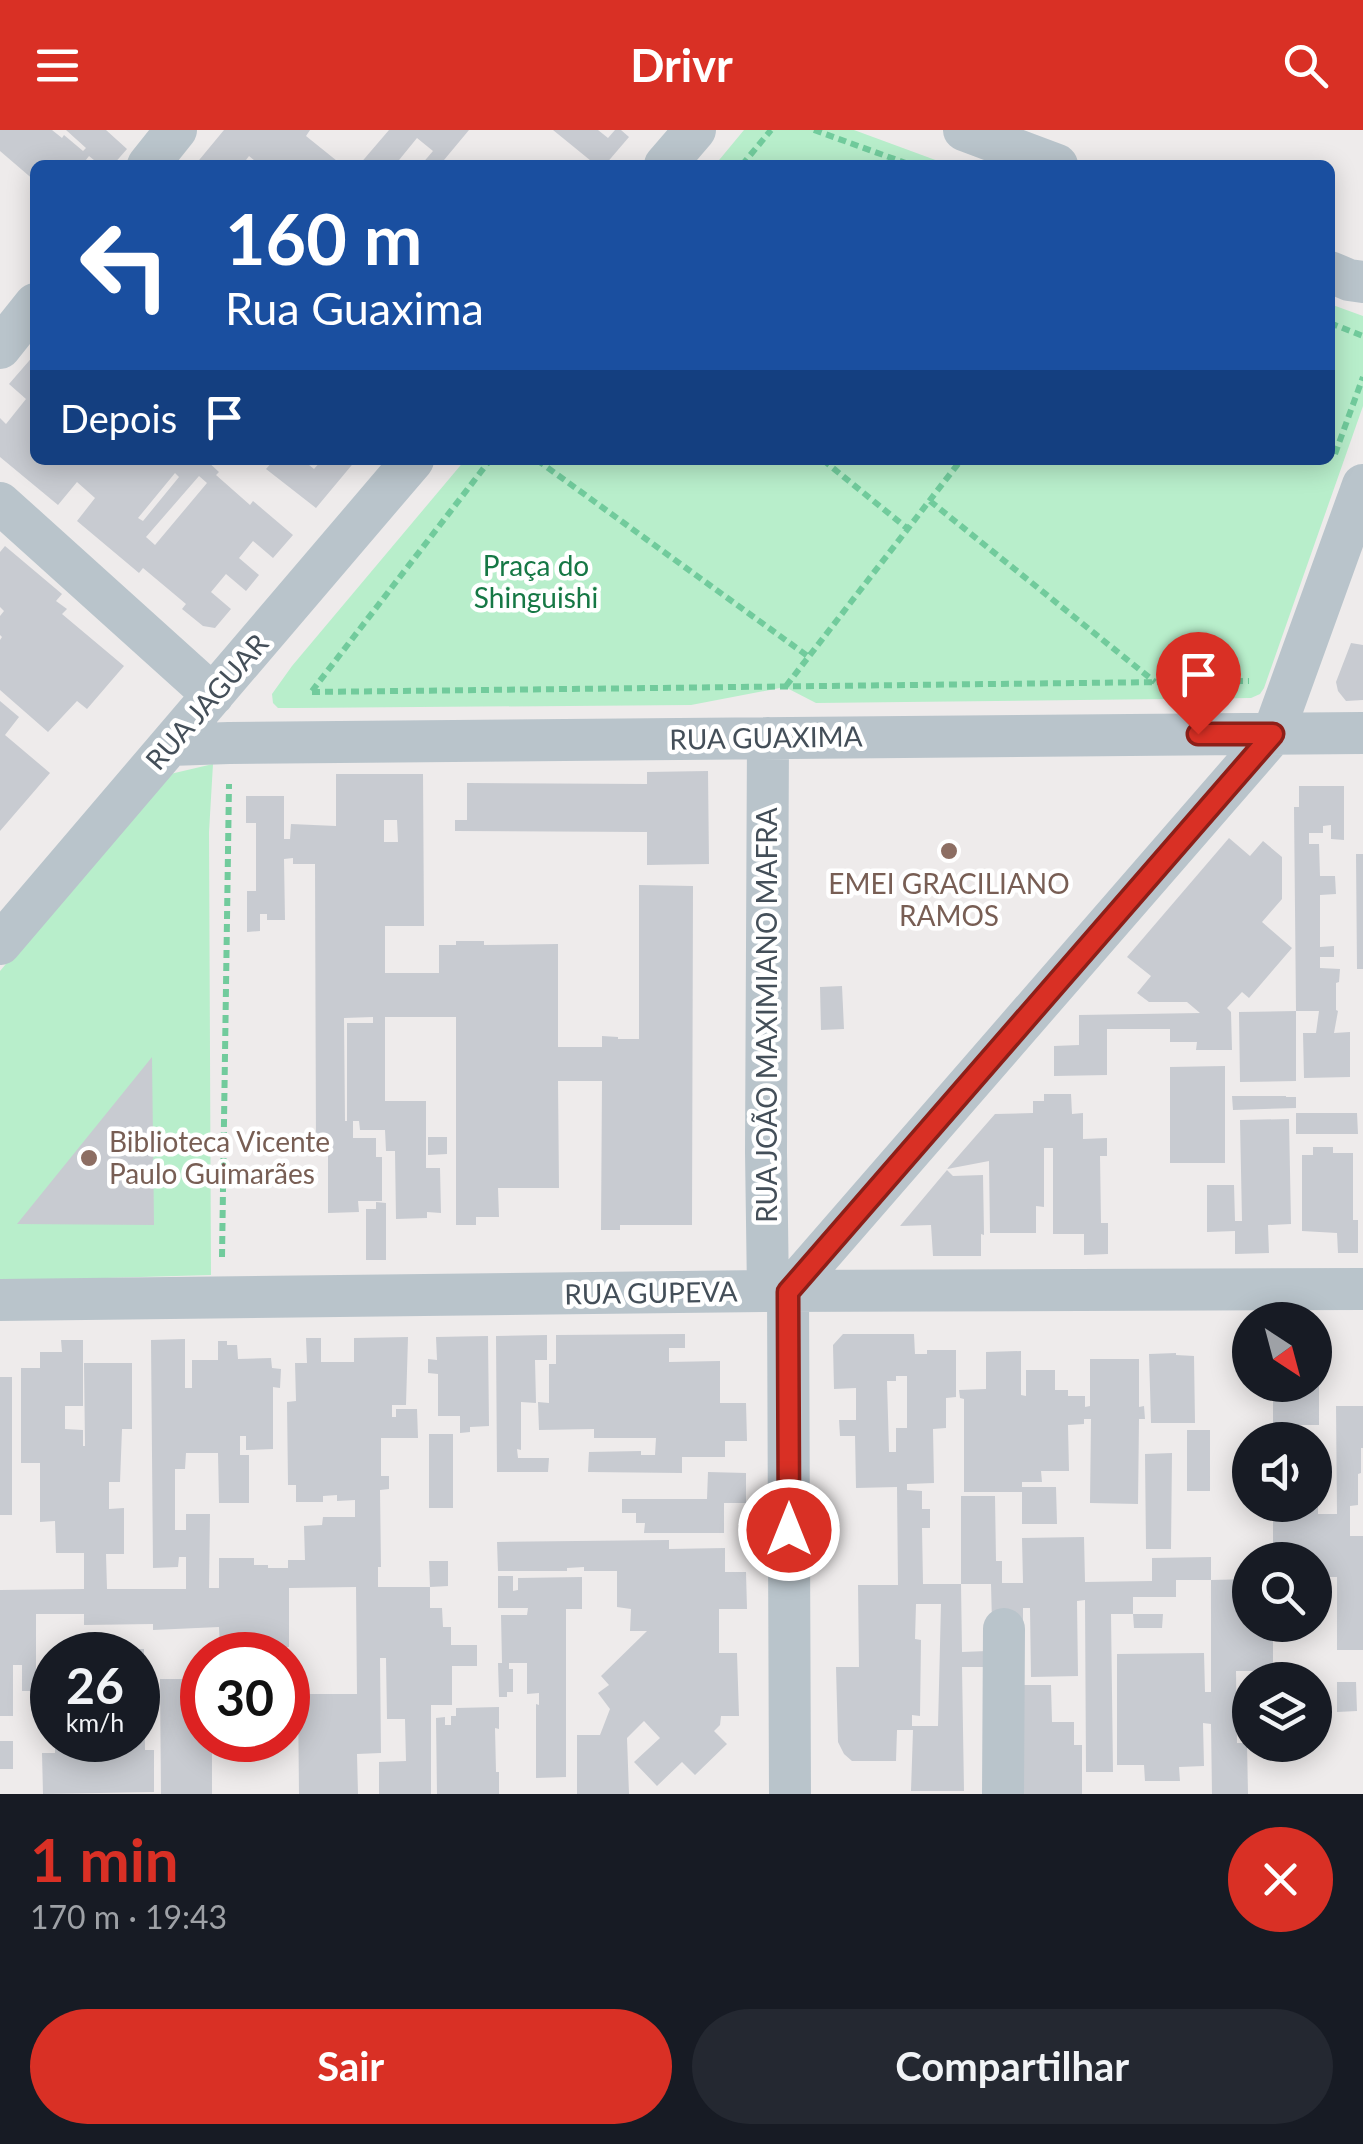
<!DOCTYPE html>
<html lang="pt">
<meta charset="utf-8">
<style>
:root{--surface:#171b24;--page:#242831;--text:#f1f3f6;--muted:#9ea1a6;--accent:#d93025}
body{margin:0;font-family:Lato,sans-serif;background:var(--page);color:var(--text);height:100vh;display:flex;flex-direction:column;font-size:38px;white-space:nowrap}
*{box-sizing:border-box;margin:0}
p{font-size:32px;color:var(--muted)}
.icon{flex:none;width:55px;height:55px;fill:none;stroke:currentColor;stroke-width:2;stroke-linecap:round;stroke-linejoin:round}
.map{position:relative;height:1664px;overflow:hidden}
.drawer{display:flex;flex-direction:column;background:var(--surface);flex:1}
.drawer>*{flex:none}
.top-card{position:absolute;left:30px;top:30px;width:1305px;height:305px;border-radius:15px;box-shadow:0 5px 25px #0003;background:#1a4fa0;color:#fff;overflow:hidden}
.needle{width:65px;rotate:144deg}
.fabs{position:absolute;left:1232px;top:1172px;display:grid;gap:20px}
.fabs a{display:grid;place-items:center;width:100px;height:100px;border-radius:50%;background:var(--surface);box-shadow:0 5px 25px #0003;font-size:50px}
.speed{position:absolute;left:30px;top:1502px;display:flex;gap:20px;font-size:50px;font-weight:700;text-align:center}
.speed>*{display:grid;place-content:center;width:130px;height:130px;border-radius:50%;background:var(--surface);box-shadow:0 5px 25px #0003;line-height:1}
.speed small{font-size:25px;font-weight:400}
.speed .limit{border:15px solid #d22;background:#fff;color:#111}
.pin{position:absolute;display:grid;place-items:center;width:85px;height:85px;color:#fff;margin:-102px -42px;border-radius:50% 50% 50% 0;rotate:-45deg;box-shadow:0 0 10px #0007}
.pin .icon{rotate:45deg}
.me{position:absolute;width:110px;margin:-55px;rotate:0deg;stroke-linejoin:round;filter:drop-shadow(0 0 8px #0008)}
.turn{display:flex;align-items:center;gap:35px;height:210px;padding:0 30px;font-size:45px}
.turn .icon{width:130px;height:130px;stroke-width:2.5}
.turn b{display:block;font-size:70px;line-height:85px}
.then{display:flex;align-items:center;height:95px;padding:0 30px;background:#0003;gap:20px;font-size:38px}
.round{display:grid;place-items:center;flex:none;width:105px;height:105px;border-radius:52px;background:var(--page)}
.summary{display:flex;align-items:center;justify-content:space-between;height:170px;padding:0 30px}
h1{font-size:60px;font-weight:700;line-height:75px;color:var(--accent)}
.action{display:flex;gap:20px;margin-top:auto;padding:20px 30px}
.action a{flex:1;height:115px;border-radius:60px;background:var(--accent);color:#fff;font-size:40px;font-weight:700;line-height:115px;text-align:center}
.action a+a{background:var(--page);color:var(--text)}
header{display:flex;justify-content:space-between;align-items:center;height:130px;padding:0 30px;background:var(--accent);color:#fff;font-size:45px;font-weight:700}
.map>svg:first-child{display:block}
</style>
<header><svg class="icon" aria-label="menu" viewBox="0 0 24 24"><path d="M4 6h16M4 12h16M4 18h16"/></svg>Drivr<svg class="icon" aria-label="search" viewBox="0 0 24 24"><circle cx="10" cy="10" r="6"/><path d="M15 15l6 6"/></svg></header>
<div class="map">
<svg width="1363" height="1664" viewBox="0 0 1363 1664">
<rect width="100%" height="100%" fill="#eeebeb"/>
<!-- green -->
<path fill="#b8eecb" d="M744,0H854L949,35H715Z
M1330,174L1363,186V276L1264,558L1260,564L1251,568L816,573L785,557L691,575L296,578H278L273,573L272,564L292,536L465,330H1330Z
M213,634L209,702L211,1145L0,1151V841L166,645Z"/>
<!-- building -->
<path fill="#c8cbd1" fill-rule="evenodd" d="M0,0H52L62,8L64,5L83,21L86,18L66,0H106L127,19L113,35H100L89,26L82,35H35V51L0,21Z
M224,0H310L306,6L342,35H260L249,26L246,30L251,35H195Z
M389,0H469L444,30L450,35H421L433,21L417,8L395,35H359Z
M553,0H598L608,8L615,0H621L629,7L605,35H596Z
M35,224V330H206L219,342L216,345L250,375L253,371L293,405L273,428L253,411L239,428L259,445L246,461L226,444L211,462L231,479L215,498L203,496L182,479L186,474L143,438L139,443L77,391L95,368L77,352L58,375L0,327V288L6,294L26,269L9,254ZM175,343L179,347L143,391L138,388ZM199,346L207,353L155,415L146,407Z
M274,330H303L314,339L322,330H356L316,378L266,339Z
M5,416L62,464L56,471L67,479L62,484L124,536L87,579L77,571L48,602L0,560V510L2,507L0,505V486L4,481L0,477V422Z
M1351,513L1363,515V570L1346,571L1338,561L1336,552Z
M0,571L19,587L5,605L50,643L0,701Z
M708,641L709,734L647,735V702L455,701V690H467V653L647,654V642Z
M336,644H423L424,796H385V843H439V815H456V811H484V815L558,814V917H602V906L618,907V909H639V755L693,756L692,1095H620V1100H601L602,951H558L559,1058H498L499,1087H476V1095H456V887H385V971H426V1038H440L441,1083L427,1082V1088L396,1089L395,1021H386L385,1000H360L359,991H353V1008H376V1027H382V1071H358L359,1082L328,1083V1020H316L315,734H293V728L284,729L285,790H267V784H260V801L247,802V761H256V693H246V666H284V709H290L291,694L336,696ZM384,690H397L398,712H384ZM373,887V893H347V991H345L344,888Z
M1299,656H1344V710L1331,709V695L1323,696V703H1309V714H1319L1320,746H1335L1336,764L1320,765V817L1334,816V827H1320V838L1340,839L1339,852L1336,853V880L1338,881L1334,903L1350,902V947L1304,948L1303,903H1316L1319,881H1296L1294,677H1299Z
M1229,708L1250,726L1263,711L1282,727V769L1262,792L1292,818L1249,868L1242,862L1227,878L1231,882L1232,920H1196L1197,912H1170V899H1107V945L1054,946V916L1079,915V885L1200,883L1187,872H1149L1137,863L1151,846L1127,827Z
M1356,724H1363V839H1357Z
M842,856L844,899L821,900L820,857Z
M1296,881V951L1240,952L1239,882Z
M152,927L154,1095L17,1094Z
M1225,936V1033H1170V937Z
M1044,964H1071L1072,984L1083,983V1009L1107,1008V1026H1100L1101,1093H1108V1124L1084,1125V1104H1053V1018H1044V1077L1036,1076V1103H990L989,1031L947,1039L995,984L1033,983V971H1044Z
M1232,966H1286V967H1296V978L1233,980Z
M1296,983H1357L1358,1004H1296Z
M1289,989L1291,1094L1268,1095L1269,1123L1235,1124V1101L1207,1102V1055H1234L1235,1091H1242L1240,990Z
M428,1007H447V1024L428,1025Z
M1313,1017H1333V1023H1353V1090H1358V1123H1338L1337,1103L1302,1101V1025H1313Z
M947,1040L953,1046L983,1045L984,1105L981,1104V1126H933L931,1095L900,1096Z
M376,1072L386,1073V1130H366V1079H376Z
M685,1204V1218H669V1232L720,1231V1273H746L747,1311H725V1327H682V1343L588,1342L589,1322L641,1321V1325H655L656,1308H594V1299L539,1300L538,1272L549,1273V1234H556V1205Z
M843,1204H914L915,1224H927V1220H956V1267L946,1268V1298L933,1299L934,1353L907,1354V1360L922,1361V1379H930V1398H922L923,1454H961V1366H995L996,1431H1002V1453H1023L1022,1408L1084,1407L1085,1452L1152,1451V1428L1211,1427V1450H1176V1467H1133V1484H1111L1113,1642H1086L1085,1470L1077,1471L1078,1546L1031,1547L1030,1478H1023V1492L992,1493L991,1454H961L962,1522L987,1521V1537H962L964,1661H911L913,1600H897L896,1631H852L844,1624L838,1612L836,1537H859L858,1455H898L897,1357L856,1358L855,1306H840L839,1290H856V1258L834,1259L833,1215ZM896,1246H907V1298H896V1322H889L887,1251H896ZM916,1474H941L938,1596H912V1585L920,1586L921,1510L915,1509Z
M547,1205V1230H535L536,1273L521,1272V1320L517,1319L518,1328H549L548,1342H497L496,1206Z
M488,1206L489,1296L470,1297V1302L460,1303V1286H438V1244L428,1243V1229L437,1230L436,1207Z
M408,1207L406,1275H392V1287H396V1279H417L418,1308H381V1346H389V1359L380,1360L381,1437H378V1457H430V1478H442L443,1497H451V1515H477V1536H452V1575H431V1664H379V1632L406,1631L405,1589H387L386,1528H380L381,1623L357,1624L358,1664H299L298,1564H357L356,1457L289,1458V1517L220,1518L219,1497L153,1500V1494L84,1495V1484H36V1547H48V1561H22V1535H13V1586H0V1460L84,1459V1423H56L55,1391L40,1392V1333H21V1238H40V1222H62L61,1210H83V1276H65V1299L83,1300V1316H85L84,1233H132V1299H122L120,1352H109V1379L124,1378V1424H106L107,1459H186V1427H179L178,1437L153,1438L151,1210L185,1209V1258H192V1230H218V1211H227V1215H237L238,1229L271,1228L272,1238L281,1239L280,1258L273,1257V1319L246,1320V1306H240V1325H249V1373H219L218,1323H186L185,1339H175V1400H186V1384H210L209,1458H219V1428H254V1435H268V1438H288V1430H305L304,1396L322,1395L323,1387H355V1370L337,1371V1365L323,1366V1372H296V1355H288L287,1272L296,1271L295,1233H307L306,1208H321V1232H354V1208Z
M1315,1220H1319V1295H1289V1310H1273V1255H1315Z
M1021,1221V1265L1026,1266V1240H1055V1260H1068V1266H1085V1277L1090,1276V1229H1139V1277L1144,1276L1145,1289H1139L1138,1374L1090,1373L1091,1289H1084V1294L1068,1295L1069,1341H1041L1042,1352H1022V1357H1056L1057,1394H1022V1362H964V1269L960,1268L959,1260L986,1259V1222Z
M1176,1223V1225L1194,1226L1195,1293H1151L1149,1224Z
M0,1247H12V1385H0Z
M1336,1276H1363V1318H1361V1343L1358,1344V1375L1350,1376V1406H1363V1520H1337V1447H1315V1430H1273V1375H1318V1384H1337Z
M1187,1300H1210V1361H1187Z
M429,1304H453V1378H429Z
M1172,1323L1171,1419H1146L1145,1324Z
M708,1342L746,1343V1373H724V1403H644L645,1393H636V1383H622V1369H707Z
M669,1410V1419L725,1418V1442H746L747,1479H719V1523H737L739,1586H721L720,1595L714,1601L727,1614L695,1645L682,1632L657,1656L634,1632L660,1608L644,1591L627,1608L629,1664H577V1605H600L610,1579L598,1563L609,1555L601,1546L647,1501H630L631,1479L617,1477V1441H584V1437L567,1438V1441H498L497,1412Z
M429,1431H448V1456L430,1457Z
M498,1446H513V1461L518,1460V1448L582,1447V1479H566V1647L536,1648V1574L539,1575V1563L527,1564V1533H509V1539H513V1562H507V1567H499L498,1533H502L501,1485H527L528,1478H498Z
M1250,1449V1495H1273V1541H1236L1237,1613H1247L1248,1664H1212L1211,1594L1203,1593L1204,1636L1179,1637L1180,1651H1145L1144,1635H1117V1524L1204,1523L1205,1562H1211V1450Z
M1133,1484H1163L1162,1498H1134Z
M84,1519H144L145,1620H154V1662L43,1664L42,1623H55V1610H138V1525H84Z
M160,1549H202V1610H212V1664H161Z
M1337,1552H1356L1357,1581L1337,1582Z
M1024,1555H1051L1052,1592H1074V1615H1082V1664H1024Z
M499,1577V1599L495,1598L496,1642H499V1664H437L436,1588L445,1587V1595H451V1586H456V1578Z
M0,1611H13V1639H0Z"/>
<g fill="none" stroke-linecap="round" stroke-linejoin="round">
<!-- path -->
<path stroke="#71cb9c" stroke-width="6" stroke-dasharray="8 5" stroke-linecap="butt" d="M814,0L911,35
M742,35L771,0
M1330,193L1363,206
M1335,324L1363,247
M537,330L809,527
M823,330L908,399
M930,371L1155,552
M786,556L961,330
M312,561L490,330
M312,562L1249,551
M222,1127L229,654"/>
<!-- minor -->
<path stroke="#b9c4cb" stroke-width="42" d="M964,0L1057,35
M148,35L176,0
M665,35L695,0
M1330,142L1349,150L1363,152
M0,218L35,174
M0,373L213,565
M170,615L229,613L1363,603
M0,814L413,330
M768,1161L766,1022L768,608
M0,1170L768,1161L1363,1159
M790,1664L788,1162L1273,604L1363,355
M1003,1664L1004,1499"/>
</g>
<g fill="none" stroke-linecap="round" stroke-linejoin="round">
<defs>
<path id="route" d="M789,1400L788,1162L1273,604H1198"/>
</defs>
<!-- route casing -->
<use href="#route" stroke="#8d1f18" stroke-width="25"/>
<!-- route -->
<use href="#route" stroke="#d93025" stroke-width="18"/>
</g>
<!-- markers -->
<g fill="#8d6e63" stroke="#fff" stroke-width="4">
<circle cx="949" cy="721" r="10"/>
<circle cx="89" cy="1028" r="10"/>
</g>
<g text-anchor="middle" stroke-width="9" stroke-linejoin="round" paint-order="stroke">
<!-- park labels -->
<g font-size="28" fill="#167845" stroke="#fff">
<text x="536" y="446">Praça do<tspan x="536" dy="32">Shinguishi</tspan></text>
</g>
<!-- street labels -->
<g font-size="28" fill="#444f59" stroke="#fff">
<text transform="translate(207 572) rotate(-49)" y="10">RUA JAGUAR</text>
<text transform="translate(766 608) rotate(-1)" y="10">RUA GUAXIMA</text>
<text transform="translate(767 885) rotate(-90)" y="10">RUA JOÃO MAXIMIANO MAFRA</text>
<text transform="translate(651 1163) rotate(-1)" y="10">RUA GUPEVA</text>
</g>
<!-- education labels -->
<g font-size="28" fill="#785e54" stroke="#fff">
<text x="949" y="764">EMEI GRACILIANO<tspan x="949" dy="32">RAMOS</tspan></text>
<text x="109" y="1022" text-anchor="start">Biblioteca Vicente<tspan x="109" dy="32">Paulo Guimarães</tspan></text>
</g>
</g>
</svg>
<div class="fabs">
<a><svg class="needle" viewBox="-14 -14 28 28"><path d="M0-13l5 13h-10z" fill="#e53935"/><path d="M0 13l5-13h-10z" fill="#9ea1a6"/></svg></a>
<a><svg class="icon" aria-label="sound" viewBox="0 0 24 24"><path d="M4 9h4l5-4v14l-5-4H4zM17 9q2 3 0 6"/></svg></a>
<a><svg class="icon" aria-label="search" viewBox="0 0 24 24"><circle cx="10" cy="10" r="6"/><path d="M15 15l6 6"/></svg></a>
<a><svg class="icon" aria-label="layers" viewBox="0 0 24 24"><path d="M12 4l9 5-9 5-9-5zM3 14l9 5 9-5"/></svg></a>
</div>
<div class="speed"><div>26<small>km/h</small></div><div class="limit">30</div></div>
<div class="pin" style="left:1198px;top:604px;background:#d93025"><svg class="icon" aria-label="arrive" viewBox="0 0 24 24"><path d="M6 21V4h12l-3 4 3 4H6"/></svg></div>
<svg class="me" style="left:789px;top:1400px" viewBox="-20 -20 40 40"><circle r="17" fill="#d93025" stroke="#fff" stroke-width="3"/><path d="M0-11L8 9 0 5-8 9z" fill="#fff"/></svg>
<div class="top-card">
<div class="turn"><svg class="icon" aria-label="left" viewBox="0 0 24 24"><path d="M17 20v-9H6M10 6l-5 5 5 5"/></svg><div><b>160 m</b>Rua Guaxima</div></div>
<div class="then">Depois<svg class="icon" aria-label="arrive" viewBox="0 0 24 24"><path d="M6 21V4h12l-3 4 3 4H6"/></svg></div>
</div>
</div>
<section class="drawer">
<div class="summary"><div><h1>1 min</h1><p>170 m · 19:43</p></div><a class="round" style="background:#d93025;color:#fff"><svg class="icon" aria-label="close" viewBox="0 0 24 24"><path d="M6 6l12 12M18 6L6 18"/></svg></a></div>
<div class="action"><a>Sair</a><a>Compartilhar</a></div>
</section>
